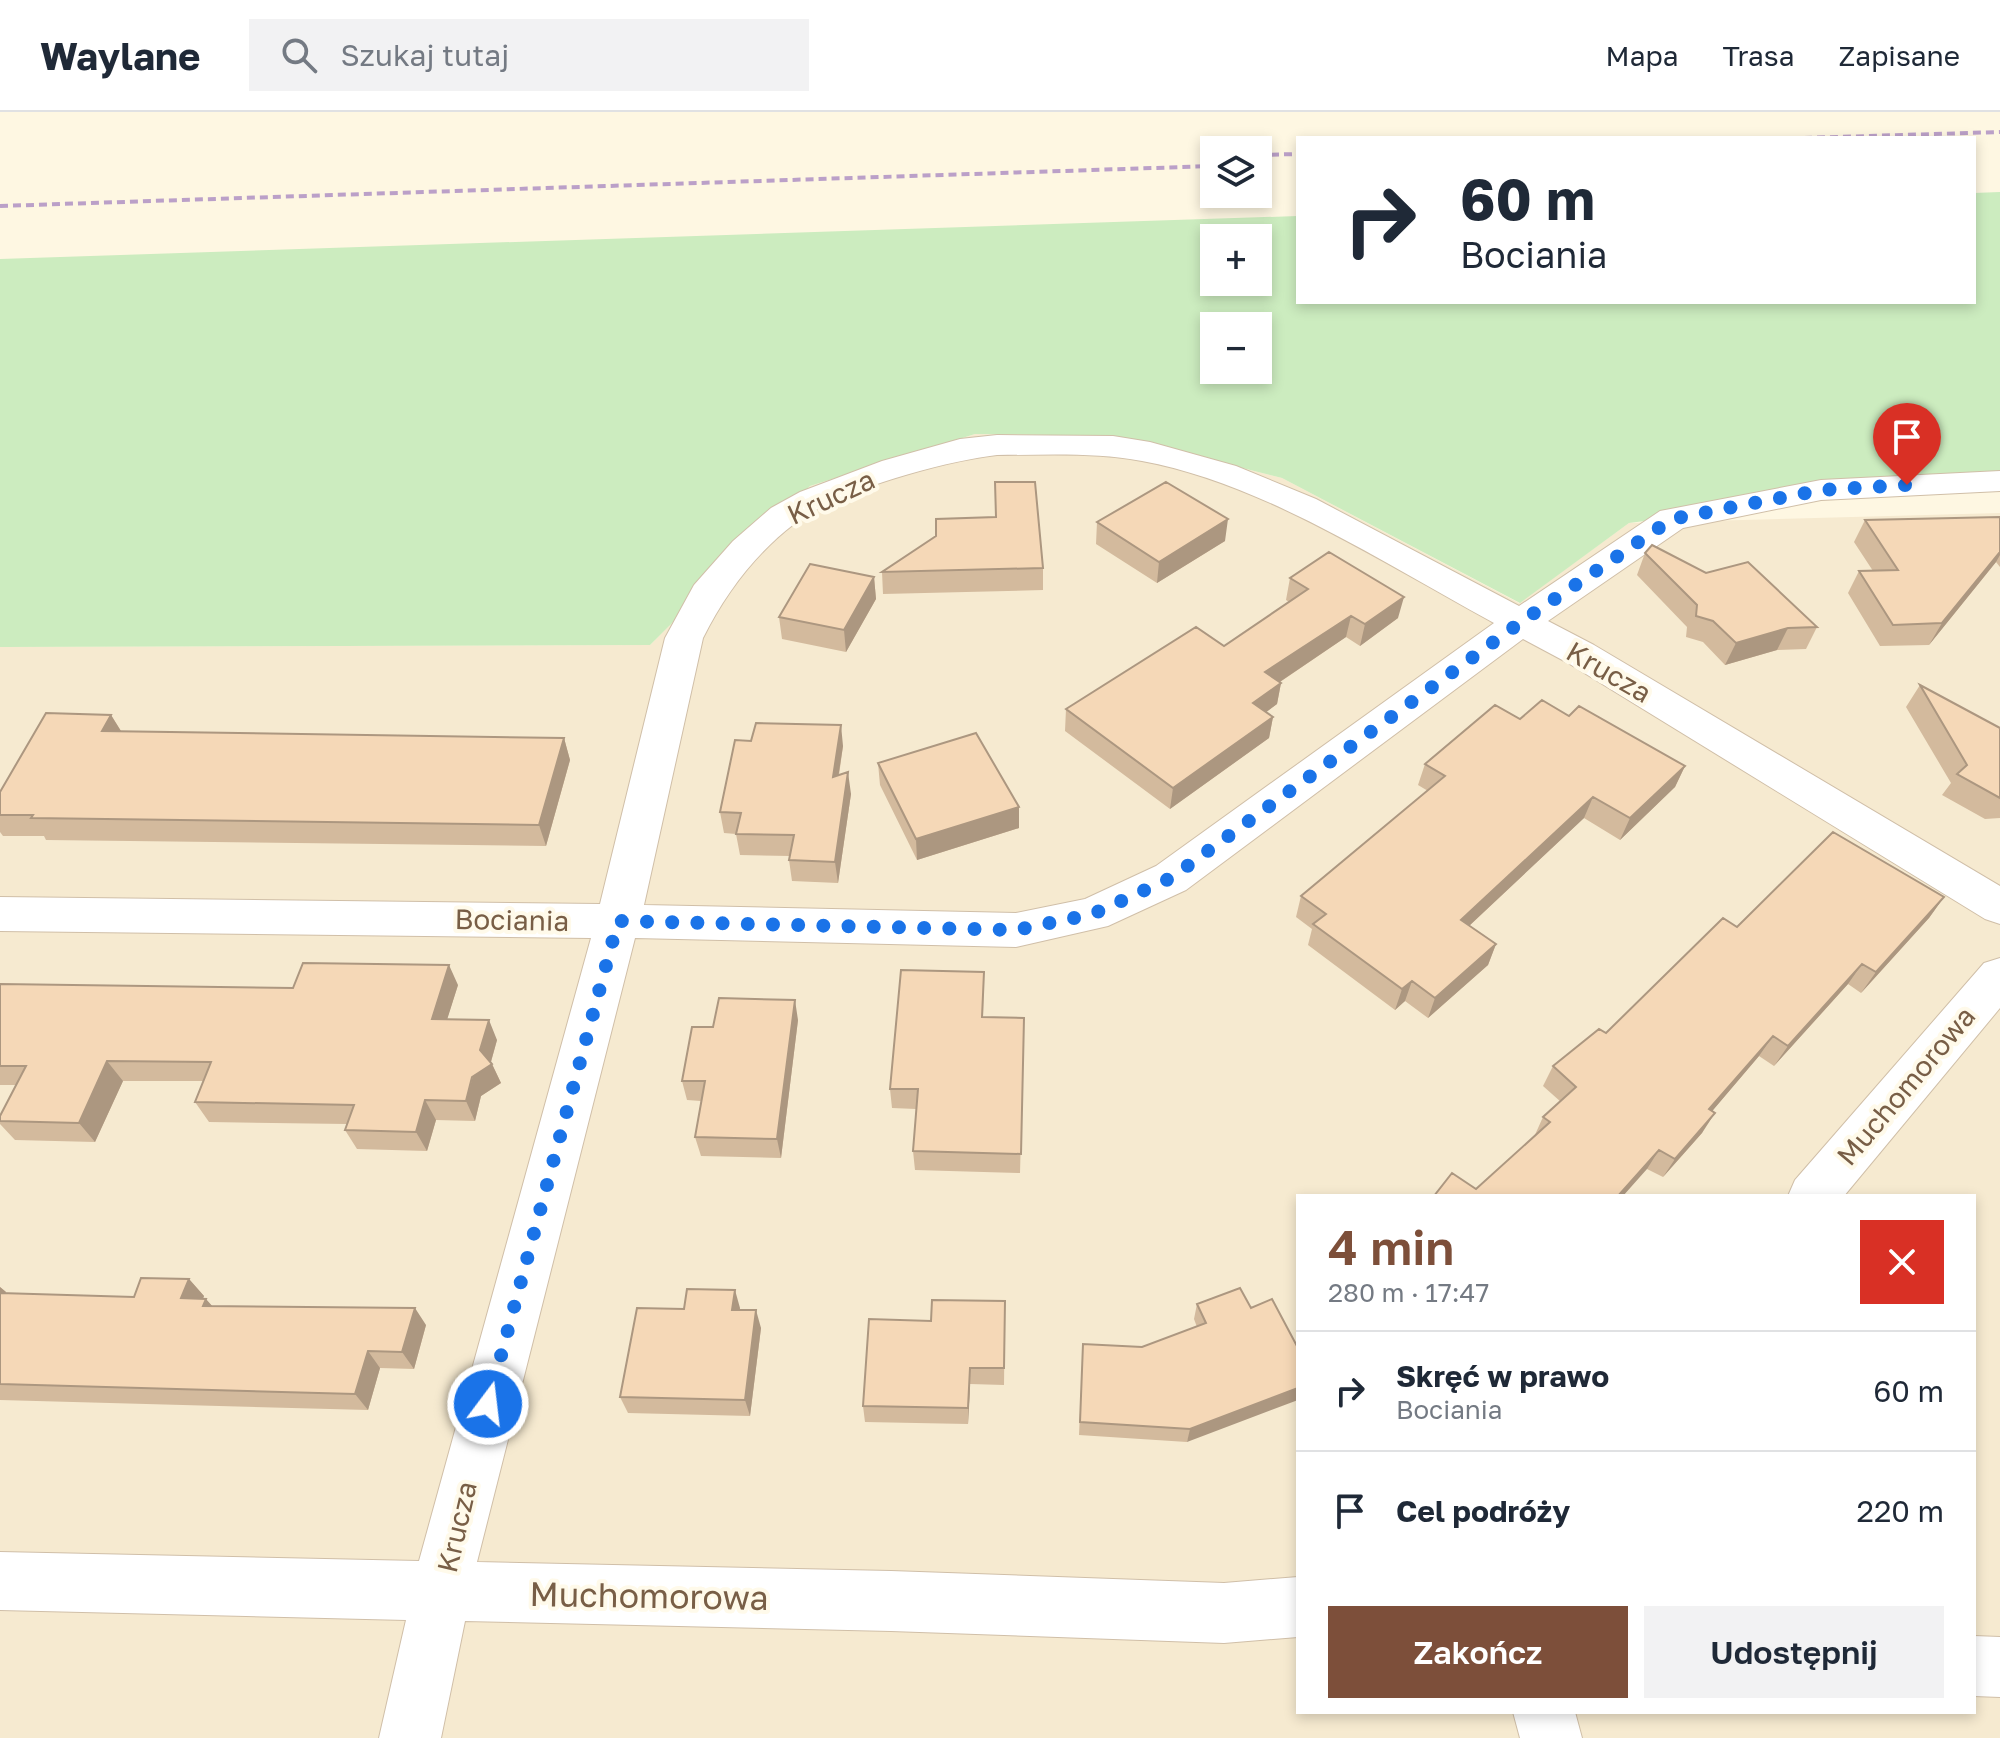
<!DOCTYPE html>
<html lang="pl">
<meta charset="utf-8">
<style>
:root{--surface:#fff;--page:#f2f2f3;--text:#1f2937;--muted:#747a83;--line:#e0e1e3;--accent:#7d4f3a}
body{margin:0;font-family:"Golos Text",sans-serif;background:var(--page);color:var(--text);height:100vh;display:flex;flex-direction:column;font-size:30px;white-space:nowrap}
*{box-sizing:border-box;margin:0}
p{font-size:26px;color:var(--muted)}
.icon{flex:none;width:44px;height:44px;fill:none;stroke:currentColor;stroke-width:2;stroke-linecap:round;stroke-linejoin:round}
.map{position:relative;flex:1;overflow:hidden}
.drawer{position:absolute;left:1296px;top:1082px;width:680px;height:520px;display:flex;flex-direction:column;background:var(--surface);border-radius:0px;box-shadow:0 4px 12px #0003}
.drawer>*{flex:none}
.banner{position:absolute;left:1296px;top:24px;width:680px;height:168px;border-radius:0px;box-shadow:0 4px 12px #0003;background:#fff;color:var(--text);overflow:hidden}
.tools{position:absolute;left:1200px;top:24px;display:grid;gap:16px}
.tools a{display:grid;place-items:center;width:72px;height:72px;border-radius:0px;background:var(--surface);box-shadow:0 4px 12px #0003;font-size:40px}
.pin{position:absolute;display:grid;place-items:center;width:68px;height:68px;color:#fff;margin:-82px -34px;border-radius:50% 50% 50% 0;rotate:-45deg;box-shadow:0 0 8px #0007}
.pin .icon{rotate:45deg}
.me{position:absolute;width:88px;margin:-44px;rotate:15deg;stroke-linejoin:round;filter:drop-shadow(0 0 6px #0008)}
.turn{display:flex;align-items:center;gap:28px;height:168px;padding:0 32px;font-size:36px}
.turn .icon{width:104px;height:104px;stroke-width:2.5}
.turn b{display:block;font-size:56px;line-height:68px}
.round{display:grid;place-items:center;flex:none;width:84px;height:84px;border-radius:0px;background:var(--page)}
.head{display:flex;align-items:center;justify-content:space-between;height:136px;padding:0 32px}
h1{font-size:48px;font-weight:600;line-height:60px;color:var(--accent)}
.button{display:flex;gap:16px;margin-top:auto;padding:16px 32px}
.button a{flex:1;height:92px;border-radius:0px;background:var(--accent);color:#fff;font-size:32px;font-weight:600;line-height:92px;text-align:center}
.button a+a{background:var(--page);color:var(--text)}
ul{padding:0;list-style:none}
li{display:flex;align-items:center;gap:24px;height:120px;padding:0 32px;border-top:2px solid var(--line)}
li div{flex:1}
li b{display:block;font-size:30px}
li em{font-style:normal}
header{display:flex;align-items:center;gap:48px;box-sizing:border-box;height:112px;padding:0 40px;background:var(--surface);border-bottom:2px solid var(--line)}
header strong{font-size:38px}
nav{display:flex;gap:44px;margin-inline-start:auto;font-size:28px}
.search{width:560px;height:72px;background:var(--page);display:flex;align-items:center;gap:20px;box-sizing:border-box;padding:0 28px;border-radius:0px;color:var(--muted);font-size:30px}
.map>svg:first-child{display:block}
</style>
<header>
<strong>Waylane</strong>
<div class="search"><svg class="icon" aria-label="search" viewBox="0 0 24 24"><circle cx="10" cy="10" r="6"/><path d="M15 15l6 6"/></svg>Szukaj tutaj</div>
<nav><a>Mapa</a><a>Trasa</a><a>Zapisane</a></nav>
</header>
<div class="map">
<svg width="2000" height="1626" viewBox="0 0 2000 1626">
<rect width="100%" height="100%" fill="#fef7e2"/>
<!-- residential -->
<path fill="#f6ead0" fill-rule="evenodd" d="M975,322L1116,324L1282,366L1519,491L1629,411L2000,401V1626H0V535L650,533L810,374ZM1298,1084H1974V1600H1298Z"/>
<!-- green -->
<path fill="#ccecbf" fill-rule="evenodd" d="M2000,80V364L1629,411L1520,491L1282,366L1116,324L975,322L810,374L650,533L0,535V147L1298,104V190H1974V81ZM1214,126H1258V170H1214ZM1214,214H1258V258H1214Z"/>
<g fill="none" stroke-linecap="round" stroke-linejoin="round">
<defs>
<path id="minor" d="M997,323L1113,324L1150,330L1236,354L1316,387L1519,494L1660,399L1821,368L2000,359V379L1821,388L1683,416L1548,509L1594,533L2000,774V812L1985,807L1568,551L1523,527L1186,778L1108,814L1016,835L635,826L477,1450L891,1459L1224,1471L1298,1465V1525L1224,1531L891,1519L465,1509L441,1626H379L406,1508L0,1498V1440L419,1449L591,826L0,819V785L600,792L665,526L694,473L733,429L771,396L800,380L882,349L960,327ZM997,343C1045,343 1095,340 1142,349C1263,371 1387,453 1494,511L1156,754L1085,787L1016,801L644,793L703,526C725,482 755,442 794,412C835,379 945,349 997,343Z
M2000,846V896L1844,1084H1788L1795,1068L1984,851Z
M1974,1524L2000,1525V1585L1974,1584Z
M1513,1600H1575L1582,1626H1520Z"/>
</defs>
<!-- minor casing -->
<use href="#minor" stroke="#d0bfa8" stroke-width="2"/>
<!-- minor -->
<use href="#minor" fill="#fff" fill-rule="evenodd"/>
<!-- rail -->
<path stroke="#bba0c8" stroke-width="4" stroke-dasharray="8 5" stroke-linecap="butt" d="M1804,26L2000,20
M1258,43L1298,42
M0,94L1214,54"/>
</g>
<!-- wall -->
<path fill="#d3ba9d" d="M995,370L1043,456V478L883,482L882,460L995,405Z
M2000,405V455L1996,450L1929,533L1880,534L1848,481L1859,459H1873L1854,430L1865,408Z
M1097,410L1225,429L1157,471L1096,432Z
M1645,441L1706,461L1817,515L1806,537L1777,538L1725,553L1703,530L1686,525L1687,515L1637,463Z
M874,465L876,487L846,540L782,527L779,505Z
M1290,466L1398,506L1360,534L1346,525L1280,570L1281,571L1277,592L1266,600L1273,605L1269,626L1170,697L1065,619L1066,597L1224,534L1289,490L1286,488Z
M1920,573L2000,616V706L1985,707L1942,683L1951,671L1906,595Z
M111,603L121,619L564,626L570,648L546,734L46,728L44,724H3L0,720V680Z
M1569,604L1685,654L1675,675L1620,728L1584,706L1469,814L1496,832L1488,853L1428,906L1405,889L1395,898L1308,833L1312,817L1296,805L1301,784L1428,679L1418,673L1425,652L1520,607Z
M751,629L843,634L839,663L851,682L838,771L792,769L789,748L790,744L740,743L736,722L724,721L720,700Z
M878,651L1019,695V716L917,748L880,673Z
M1944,785L1929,806L1861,881L1848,872L1774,954L1759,944L1712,999L1702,1021L1663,1065L1647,1057L1476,1077L1534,1025L1543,1005L1561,990L1543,974L1553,954L1606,921Z
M984,860L983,905L1024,906L1020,1061L915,1058L913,1039L916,997L892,996L890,977Z
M0,872L293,876L458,873L447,907L497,928L491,950L501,971L481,984L475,1009L436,1008L427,1039L357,1037L345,1018L347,1012L209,1010L195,990L203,969H123L95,1030L15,1028L0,1012V1004L16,973H0Z
M798,908L781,1046L701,1044L695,1025L701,989L687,988L682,969Z
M189,1167L204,1184L203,1186L212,1194L426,1213L414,1257L380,1256L368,1298L0,1288V1175L6,1180L5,1181L134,1185Z
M1240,1176L1187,1330L1079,1323L1083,1232L1142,1235L1197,1215L1194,1207L1197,1192Z
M1005,1189L1004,1273L970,1272L968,1312L865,1310L863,1294L931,1209Z
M740,1196L739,1198L761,1216L750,1304L628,1301L620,1285L684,1197Z"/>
<!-- shaded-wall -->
<path fill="#ac9780" d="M1228,407L1225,429L1157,471L1159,450Z
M2000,440V443L1996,450L1929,533L1942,511Z
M874,465L876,487L846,540L844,518Z
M1404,485L1398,506L1360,534L1365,512Z
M1351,504L1346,525L1262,582L1265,560Z
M1788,516L1777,538L1725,553L1736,531Z
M1281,571L1277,592L1249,613L1253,591Z
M111,603L124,624L102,619Z
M1273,605L1269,626L1170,697L1173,676Z
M841,613L843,634L835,686L833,665Z
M564,626L570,648L546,734L539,713Z
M1685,654L1675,675L1620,728L1630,706Z
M848,660L851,682L838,771L835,750Z
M1593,685L1584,706L1453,829L1461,808Z
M1019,695V716L917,748L916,727Z
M1944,785L1929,806L1861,881L1876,860Z
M1496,832L1488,853L1428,906L1435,886Z
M1862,852L1848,872L1774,954L1788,934Z
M449,853L458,873L441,927L432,907Z
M1412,869L1405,889L1395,898L1402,877Z
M795,888L798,908L781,1046L777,1027Z
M489,908L497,928L490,953L492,952L501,971L481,984L475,1009L466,989Z
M1773,924L1759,944L1697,1017L1709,997Z
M107,949L123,969L95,1030L79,1011Z
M425,988L436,1008L427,1039L416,1020Z
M1715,1001L1702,1021L1663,1065L1675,1047Z
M1659,1038L1647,1057L1623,1084H1618Z
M189,1167L204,1184L197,1204L181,1186Z
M0,1175L6,1180L0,1191Z
M735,1178L740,1196L737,1215L732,1198Z
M206,1187L221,1204L203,1194Z
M415,1196L426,1213L414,1257L402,1240Z
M756,1198L761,1216L750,1304L745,1288Z
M368,1239L380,1256L368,1298L355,1282Z
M970,1256V1272L968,1312V1296Z
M1298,1276V1288L1187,1330L1190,1317Z"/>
<!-- building -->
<path fill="#f5d8b7" stroke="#ac9780" stroke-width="2" d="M995,370H1035L1043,456L882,460L936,424V407L996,405Z
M1166,370L1228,407L1159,450L1097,410Z
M2000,405V440L1942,511L1893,513L1859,459L1898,458L1865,408Z
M1652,433L1706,461L1748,450L1817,515L1788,516L1736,531L1713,509L1696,504L1697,493L1645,441Z
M1329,440L1404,485L1365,512L1351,504L1265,560L1281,571L1253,591L1273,605L1173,676L1066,597L1196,515L1224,534L1308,477L1290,466Z
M810,452L874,465L844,518L779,505Z
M1920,573L2000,616V686L1957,662L1967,653Z
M1542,588L1569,604L1579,594L1685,654L1630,706L1593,685L1461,808L1496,832L1435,886L1412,869L1402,877L1313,812L1326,802L1301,784L1445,664L1425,652L1495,593L1520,607Z
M46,601L111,603L102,619L564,626L539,713L31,706L33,703H0V680Z
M756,611L841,613L833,665L848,660L835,750L789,748L794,723L736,722L741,701L720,700L735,628L751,629Z
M976,621L1019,695L916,727L878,651Z
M1833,720L1944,785L1876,860L1862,852L1788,934L1773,924L1709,997L1715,1001L1675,1047L1659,1038L1618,1084H1434L1452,1061L1476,1077L1550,1010L1543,1005L1576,975L1553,954L1599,917L1606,921L1723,806L1737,815Z
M303,851L449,853L432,907L489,908L480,938L492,952L472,965L466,989L425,988L416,1020L345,1018L354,993L195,990L211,950L107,949L79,1011L0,1009V1004L26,954H0V872L293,876Z
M901,858L984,860L982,905L1024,906L1021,1042L913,1039L918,977H890Z
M719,886L795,888L777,1027L695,1025L705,969H682L692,915H713Z
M141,1166L189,1167L181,1186L206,1187L203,1194L415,1196L402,1240L368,1239L355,1282L0,1272V1181L134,1185Z
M1240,1176L1251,1196L1272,1187L1298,1236V1276L1190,1317L1080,1310L1083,1232L1142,1235L1206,1211L1197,1192Z
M687,1177L735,1178L732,1198H756L745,1288L620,1285L637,1196L684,1197Z
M932,1188L1005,1189L1004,1256H970L968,1296L863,1294L869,1207L931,1209Z"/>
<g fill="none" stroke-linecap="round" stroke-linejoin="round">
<!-- route -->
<path stroke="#1a73e8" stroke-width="14" stroke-dasharray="0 25.2" d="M488,1292L618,809L1016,818L1093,802L1171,766L1521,510L1672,407L1821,378L1907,373"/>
</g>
<g text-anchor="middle" stroke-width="8" stroke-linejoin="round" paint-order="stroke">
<!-- street labels -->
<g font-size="28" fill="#785e46" stroke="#fffaea">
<text transform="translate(831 385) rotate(-25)" y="10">Krucza</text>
<text transform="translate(1609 560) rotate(30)" y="10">Krucza</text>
<text transform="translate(512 808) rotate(1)" y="10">Bociania</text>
<text transform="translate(1906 974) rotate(-50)" y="10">Muchomorowa</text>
<text transform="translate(457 1415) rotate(-77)" y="10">Krucza</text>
</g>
<!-- near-street labels -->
<g font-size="34" fill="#785e46" stroke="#fffaea">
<text transform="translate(649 1484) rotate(1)" y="12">Muchomorowa</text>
</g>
</g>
</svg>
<div class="tools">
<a><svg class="icon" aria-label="layers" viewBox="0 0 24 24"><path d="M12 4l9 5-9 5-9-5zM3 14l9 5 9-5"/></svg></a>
<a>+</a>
<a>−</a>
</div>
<div class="pin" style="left:1907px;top:373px;background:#d93025"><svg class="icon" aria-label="arrive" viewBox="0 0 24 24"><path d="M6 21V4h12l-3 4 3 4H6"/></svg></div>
<svg class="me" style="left:488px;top:1292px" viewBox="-20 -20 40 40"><circle r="17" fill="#1a73e8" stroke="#fff" stroke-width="3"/><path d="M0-11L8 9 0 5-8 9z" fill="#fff"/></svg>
<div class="banner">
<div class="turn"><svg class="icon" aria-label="right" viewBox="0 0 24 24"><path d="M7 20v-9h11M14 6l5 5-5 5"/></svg><div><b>60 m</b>Bociania</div></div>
</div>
<section class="drawer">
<div class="head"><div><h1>4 min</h1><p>280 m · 17:47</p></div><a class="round" style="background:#d93025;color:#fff"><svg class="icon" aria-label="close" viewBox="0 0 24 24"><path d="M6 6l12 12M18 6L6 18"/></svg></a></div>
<ul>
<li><svg class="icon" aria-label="right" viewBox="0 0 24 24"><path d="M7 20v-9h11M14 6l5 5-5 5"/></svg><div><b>Skręć w prawo</b><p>Bociania</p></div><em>60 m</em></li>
<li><svg class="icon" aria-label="arrive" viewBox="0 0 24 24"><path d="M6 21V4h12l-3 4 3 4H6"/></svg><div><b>Cel podróży</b></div><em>220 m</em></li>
</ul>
<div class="button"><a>Zakończ</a><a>Udostępnij</a></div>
</section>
</div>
